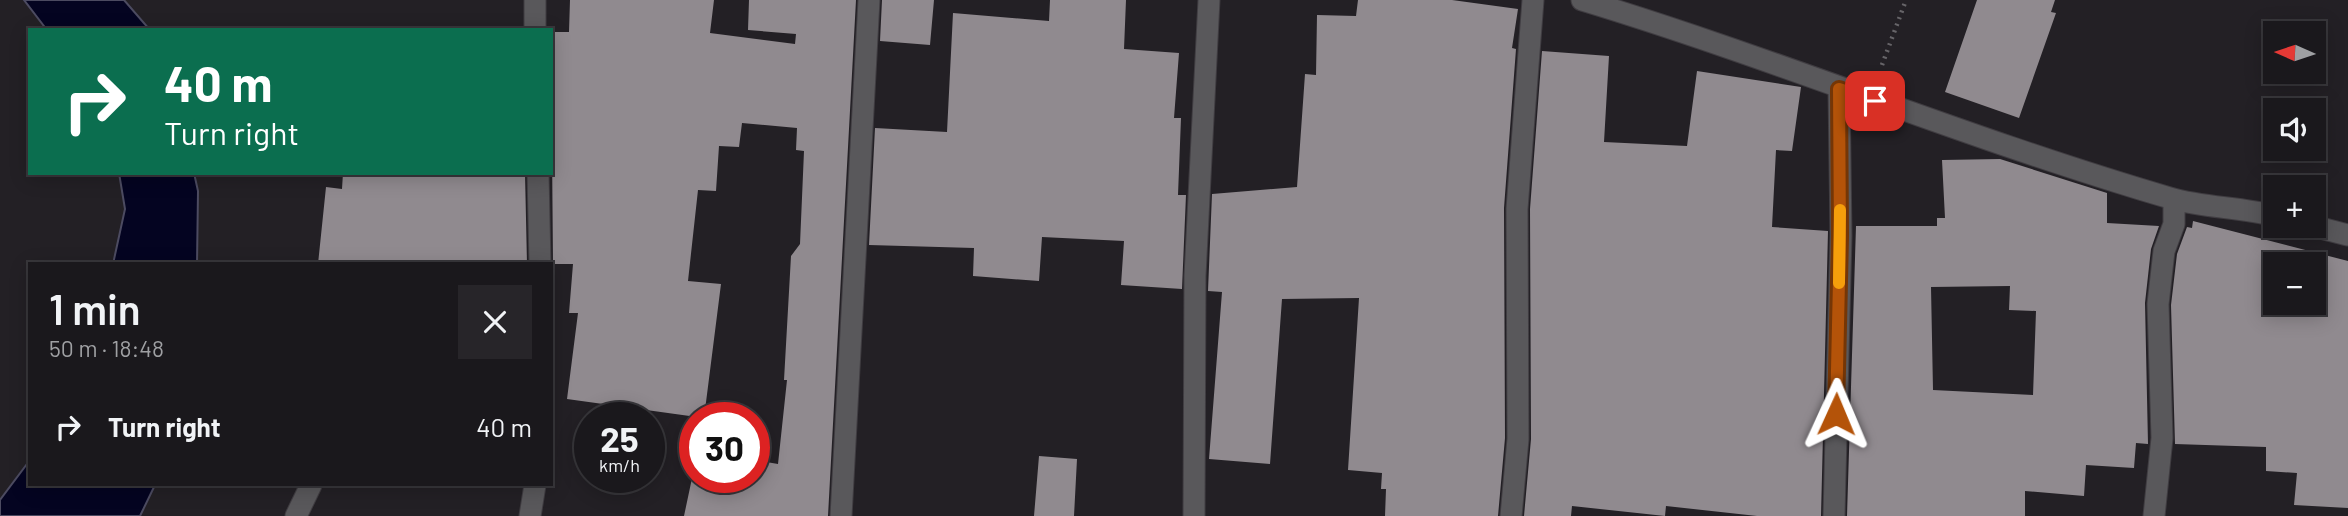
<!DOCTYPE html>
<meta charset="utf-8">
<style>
:root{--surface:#1a181c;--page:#272529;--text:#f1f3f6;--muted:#9fa0a3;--line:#38373b}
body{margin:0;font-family:Barlow,sans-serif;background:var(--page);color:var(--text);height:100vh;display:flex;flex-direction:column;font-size:26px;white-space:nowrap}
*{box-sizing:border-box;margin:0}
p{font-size:23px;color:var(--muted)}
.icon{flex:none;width:38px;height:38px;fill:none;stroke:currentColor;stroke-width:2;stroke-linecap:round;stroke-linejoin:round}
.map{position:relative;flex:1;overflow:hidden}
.panel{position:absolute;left:28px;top:262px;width:525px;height:224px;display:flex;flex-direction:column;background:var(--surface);border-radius:0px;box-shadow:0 4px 18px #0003,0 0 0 2px var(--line)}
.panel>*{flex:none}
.banner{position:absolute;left:28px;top:28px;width:525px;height:147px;border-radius:0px;box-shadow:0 4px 18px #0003,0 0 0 2px var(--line);background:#0b6e4f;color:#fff;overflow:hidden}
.needle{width:46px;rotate:273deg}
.tools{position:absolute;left:2263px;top:21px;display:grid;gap:14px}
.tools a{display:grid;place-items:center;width:63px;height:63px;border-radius:0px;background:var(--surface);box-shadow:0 4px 18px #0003,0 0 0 2px var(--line);font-size:35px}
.speed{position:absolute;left:574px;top:402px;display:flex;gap:14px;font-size:35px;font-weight:700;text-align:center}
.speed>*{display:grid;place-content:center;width:91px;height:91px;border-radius:50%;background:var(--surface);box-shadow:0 4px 18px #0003,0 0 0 2px var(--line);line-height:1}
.speed small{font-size:18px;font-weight:400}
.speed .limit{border:10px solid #d22;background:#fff;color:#111}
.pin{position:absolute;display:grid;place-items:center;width:60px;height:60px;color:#fff;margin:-30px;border-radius:14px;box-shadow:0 4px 10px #0006}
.me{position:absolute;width:77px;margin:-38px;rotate:1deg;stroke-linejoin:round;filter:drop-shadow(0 0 5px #0008)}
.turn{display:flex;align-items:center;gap:24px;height:147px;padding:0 21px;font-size:32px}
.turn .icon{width:91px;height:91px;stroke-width:2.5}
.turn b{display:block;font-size:49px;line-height:60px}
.round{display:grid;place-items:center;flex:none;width:74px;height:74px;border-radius:0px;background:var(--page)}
.headline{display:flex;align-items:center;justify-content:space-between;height:119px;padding:0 21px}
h1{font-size:42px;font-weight:600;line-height:52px}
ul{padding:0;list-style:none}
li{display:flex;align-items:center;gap:21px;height:91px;padding:0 21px}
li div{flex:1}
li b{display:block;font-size:26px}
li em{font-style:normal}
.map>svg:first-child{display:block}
</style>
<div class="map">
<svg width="2348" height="516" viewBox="0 0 2348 516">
<rect width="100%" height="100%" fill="#232025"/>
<!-- water -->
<path fill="#040421" stroke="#4c4b61" stroke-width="2" d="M24,0H124L150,30H47Z
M119,173H194L198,191L197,264H113L125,209Z
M30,460V485H155L140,516H0V500Z"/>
<!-- building -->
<path fill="#908a8f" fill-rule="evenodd" d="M570,0H714L710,33L795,44L796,34L748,30L749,0H856L828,516H684L695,464V478H754V460L778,464L787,380H784L791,256L800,244L804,151L796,150L797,128L742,123L739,147L719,146L716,191L698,190L688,281L721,284L704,418L567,399L578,313H569L573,264H553L551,32H569Z
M882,0H934L930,45L880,41Z
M1050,0H1126L1124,49L1179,53L1174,118H1181L1178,195H1186L1182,289L1121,285L1124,241L1042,237L1039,281L973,276L974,248L869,245L875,128L947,132L953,13L1049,21Z
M1358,0H1452L1518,9L1512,48L1516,49L1504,208L1505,438L1498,516H1385L1386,489H1381L1382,473L1348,470L1359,298L1282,299L1270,464L1209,459L1222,292L1208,291L1212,194L1297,187L1305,74L1316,75L1317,15L1356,16Z
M1977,0H2055L2051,12L2056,13L2019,118L1945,92Z
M1542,51L1609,56L1604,142L1687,146L1697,71L1801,87L1792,151L1776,150L1772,227L1828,231L1821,516H1757L1666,506L1665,516L1572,506L1571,516H1524L1531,439L1530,209Z
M2000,159L2107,193V223L2159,226L2151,249L2145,303L2148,444L2136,443L2134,468L2086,465L2084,496L2025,491V516H1847L1856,226H1937V218H1945L1942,160ZM2010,286L2009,310L2036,311L2033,395L1933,390L1931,287Z
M343,173H525L527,264H318L326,187L342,189Z
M2193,221L2348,261V508L2294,505L2297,473L2266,471V447L2175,444L2171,305L2177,254L2187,227L2192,228ZM2275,264H2314V303H2275Z
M1039,456L1077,459L1074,516H1034Z"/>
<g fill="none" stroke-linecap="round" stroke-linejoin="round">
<defs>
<path id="minor" d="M535,0V30
M1582,0C1780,60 1971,140 2170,198C2204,208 2241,207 2275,216
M538,173L540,264
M2313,226L2348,235
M296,516L311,485
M530,516L535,485
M841,516L869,0
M1194,516L1195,276L1209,0
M1511,516L1518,439L1517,209L1533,0
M1834,516L1841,236L1839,89
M2154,516L2162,438L2158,304L2164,251L2174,224V200"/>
</defs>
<!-- minor casing -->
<use href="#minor" stroke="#403d42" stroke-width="23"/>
<!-- path -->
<path stroke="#666468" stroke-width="4.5" stroke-dasharray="2 5" stroke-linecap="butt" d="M1882,65L1906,0"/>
<!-- minor -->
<use href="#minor" stroke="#59585b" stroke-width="21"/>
</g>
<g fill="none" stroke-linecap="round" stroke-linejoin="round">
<defs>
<path id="route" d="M1836,414L1840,236L1839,89L1875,101"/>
</defs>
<!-- route casing -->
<use href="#route" stroke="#753606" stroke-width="18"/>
<!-- route -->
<use href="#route" stroke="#b45309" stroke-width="12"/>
<!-- slow -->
<path stroke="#f59e0b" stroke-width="12" d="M1839,283L1840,210"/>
</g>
</svg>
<div class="tools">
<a><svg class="needle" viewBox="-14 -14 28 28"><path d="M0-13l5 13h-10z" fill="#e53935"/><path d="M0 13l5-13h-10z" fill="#9fa0a3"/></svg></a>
<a><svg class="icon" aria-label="sound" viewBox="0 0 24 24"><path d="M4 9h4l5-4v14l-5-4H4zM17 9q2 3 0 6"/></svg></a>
<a>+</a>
<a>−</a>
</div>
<div class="speed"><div>25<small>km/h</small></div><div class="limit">30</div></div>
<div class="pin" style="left:1875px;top:101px;background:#d93025"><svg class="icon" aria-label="arrive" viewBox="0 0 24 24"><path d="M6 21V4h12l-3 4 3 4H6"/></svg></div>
<svg class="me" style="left:1836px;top:414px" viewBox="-20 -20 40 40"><path d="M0-17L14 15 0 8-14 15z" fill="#b45309" stroke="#fff" stroke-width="4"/></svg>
<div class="banner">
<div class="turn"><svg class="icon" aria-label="right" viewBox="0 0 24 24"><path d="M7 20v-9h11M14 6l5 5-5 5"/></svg><div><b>40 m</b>Turn right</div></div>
</div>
<section class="panel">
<div class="headline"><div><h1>1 min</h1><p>50 m · 18:48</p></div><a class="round"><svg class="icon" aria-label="close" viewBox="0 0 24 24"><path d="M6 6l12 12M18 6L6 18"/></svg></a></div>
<ul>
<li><svg class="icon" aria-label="right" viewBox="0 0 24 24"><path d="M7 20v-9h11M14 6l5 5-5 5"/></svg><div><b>Turn right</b></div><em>40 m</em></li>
</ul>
</section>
</div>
